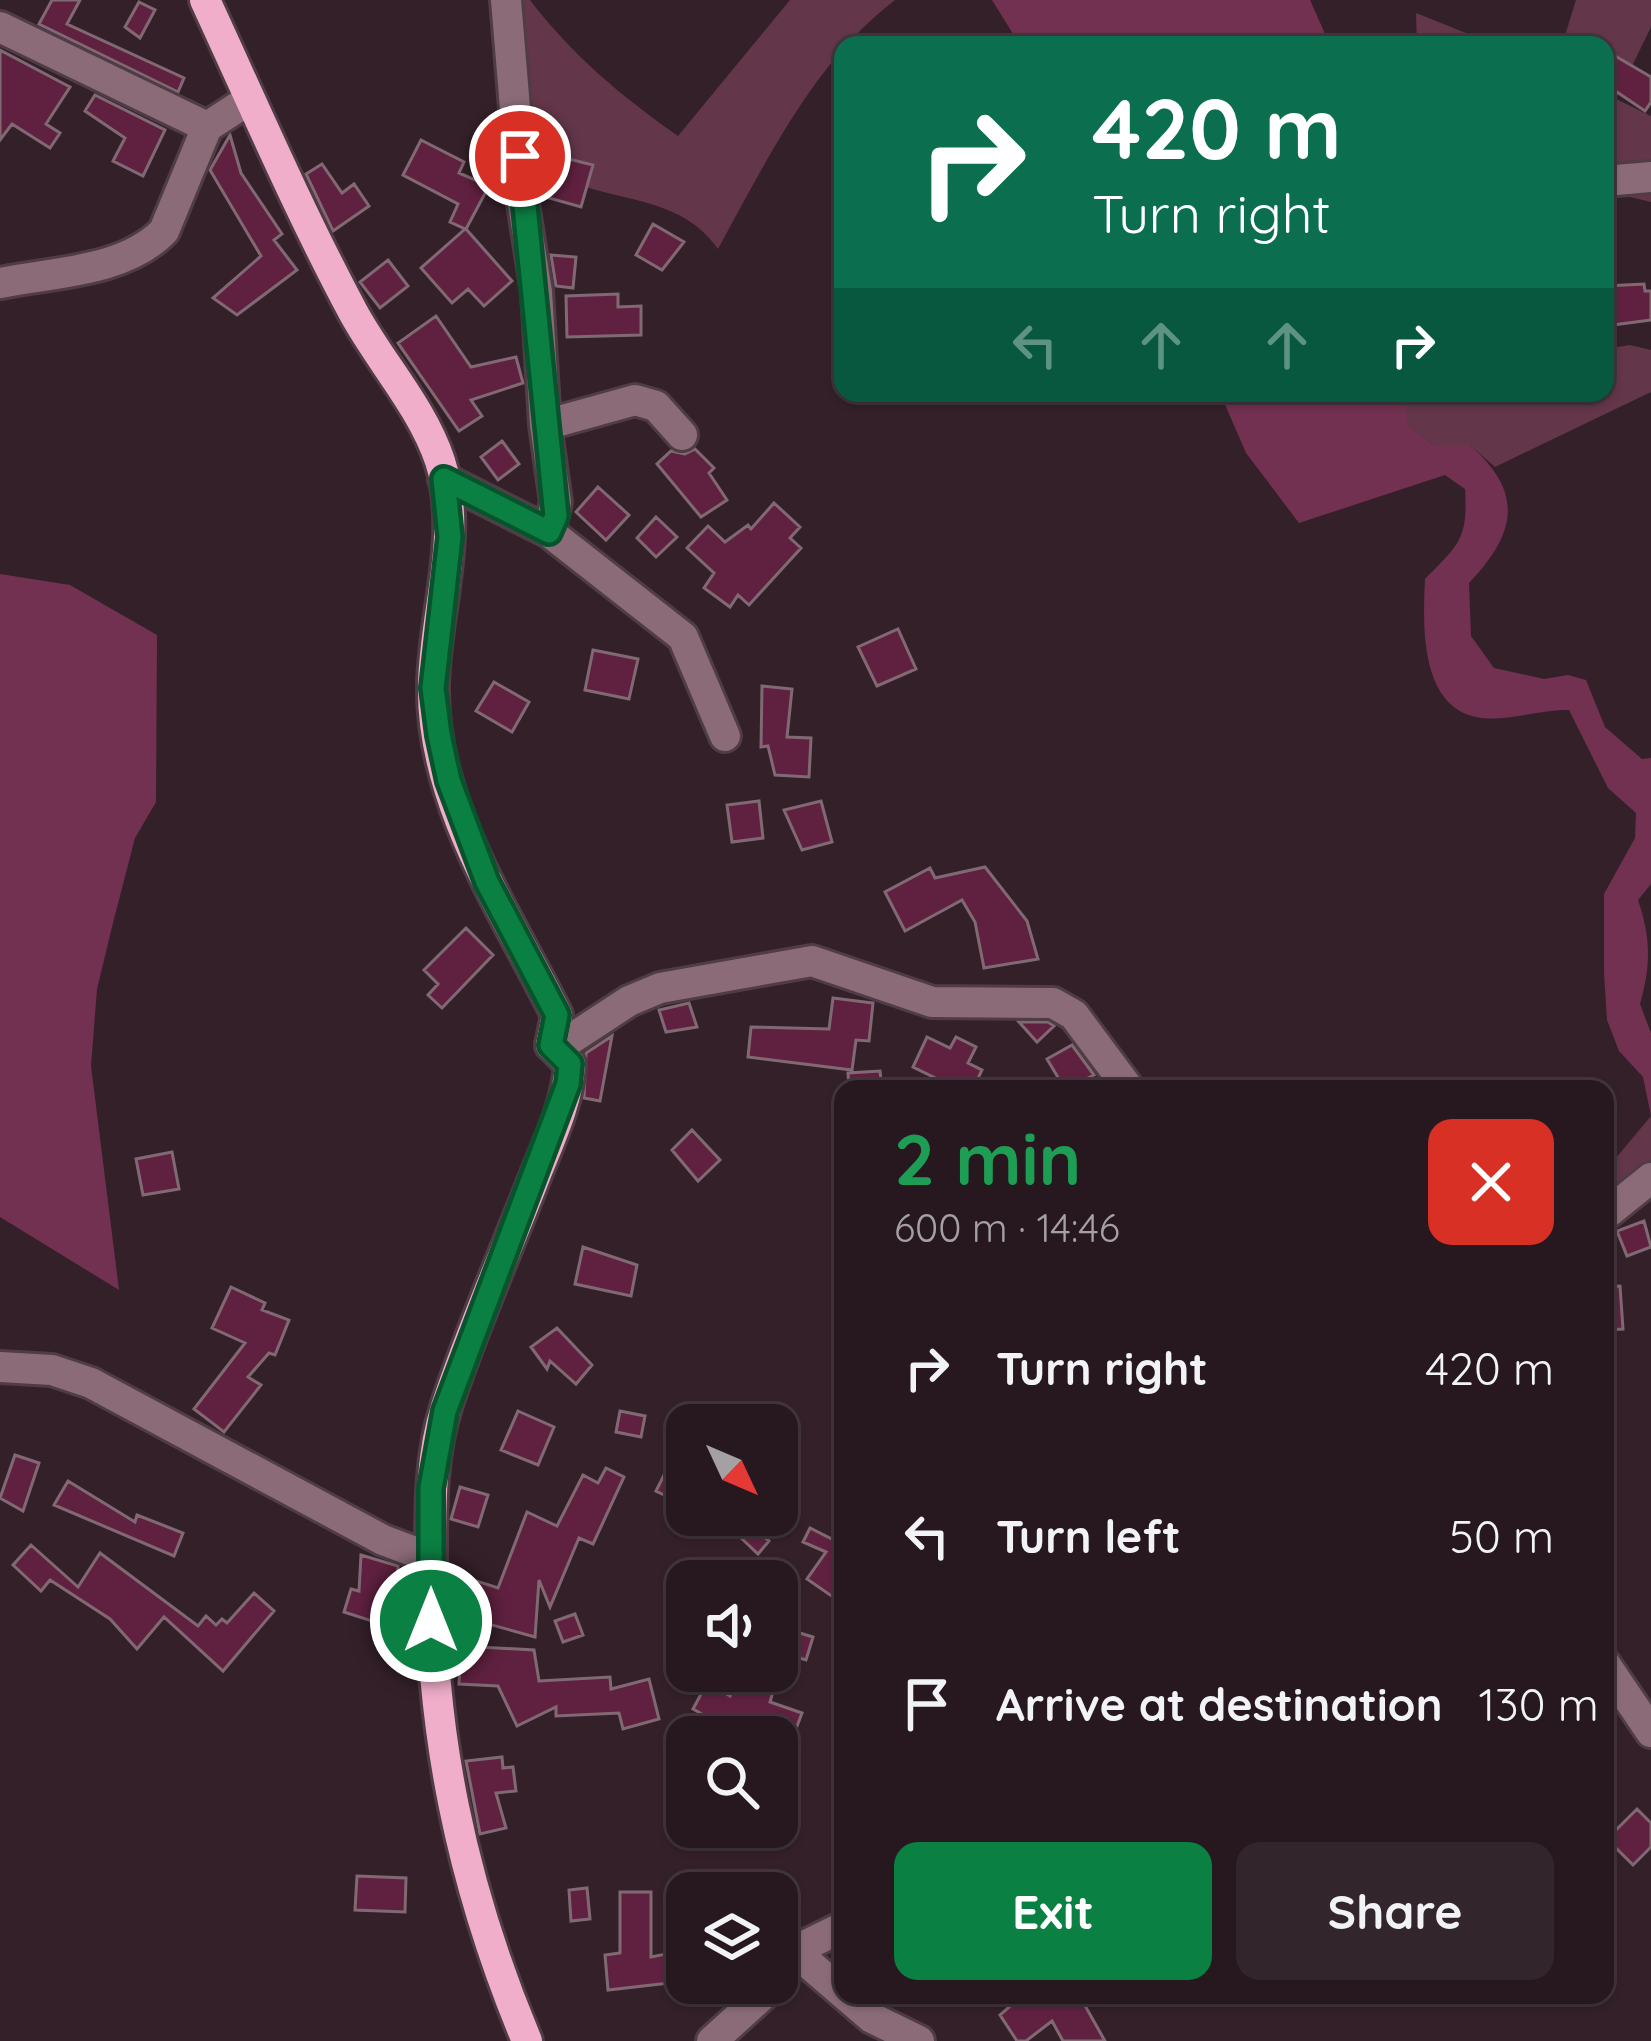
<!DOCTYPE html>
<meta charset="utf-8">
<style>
:root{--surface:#27181f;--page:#33252c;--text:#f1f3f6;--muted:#a4a0a4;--line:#43373d;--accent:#0b8043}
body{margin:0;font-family:Quicksand,sans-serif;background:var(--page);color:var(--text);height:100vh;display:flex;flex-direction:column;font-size:45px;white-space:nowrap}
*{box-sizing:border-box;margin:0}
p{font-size:39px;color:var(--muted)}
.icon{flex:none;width:66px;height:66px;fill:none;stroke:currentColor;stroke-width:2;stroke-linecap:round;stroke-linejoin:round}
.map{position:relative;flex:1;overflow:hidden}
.side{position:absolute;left:834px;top:1080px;width:780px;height:924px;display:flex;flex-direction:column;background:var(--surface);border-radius:24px;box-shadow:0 3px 9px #0004,0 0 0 3px var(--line)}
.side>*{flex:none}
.top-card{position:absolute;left:834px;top:36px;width:780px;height:366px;border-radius:24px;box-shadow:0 3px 9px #0004,0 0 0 3px var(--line);background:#0b6e4f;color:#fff;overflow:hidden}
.needle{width:78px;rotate:134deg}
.fabs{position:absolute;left:666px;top:1404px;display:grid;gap:24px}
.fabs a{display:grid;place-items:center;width:132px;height:132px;border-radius:24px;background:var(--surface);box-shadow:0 3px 9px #0004,0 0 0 3px var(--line);font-size:60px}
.pin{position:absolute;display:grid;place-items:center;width:102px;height:102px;color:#fff;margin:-51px;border:6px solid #fff;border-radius:50%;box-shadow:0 3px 12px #0007}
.me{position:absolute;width:132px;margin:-66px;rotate:0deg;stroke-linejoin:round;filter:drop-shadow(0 0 9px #0008)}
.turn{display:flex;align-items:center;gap:42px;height:252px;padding:0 60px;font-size:54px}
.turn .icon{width:156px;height:156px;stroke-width:2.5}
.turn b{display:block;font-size:84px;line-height:102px}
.lanes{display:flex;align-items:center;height:114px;padding:0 60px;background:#0003;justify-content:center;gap:60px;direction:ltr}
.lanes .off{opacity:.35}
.round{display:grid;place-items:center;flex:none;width:126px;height:126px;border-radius:24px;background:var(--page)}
.summary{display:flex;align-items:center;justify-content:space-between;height:204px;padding:0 60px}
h1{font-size:72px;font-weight:700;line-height:90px;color:#1e9e55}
.cta{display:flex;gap:24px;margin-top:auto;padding:24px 60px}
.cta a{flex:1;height:138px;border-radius:24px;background:var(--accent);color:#fff;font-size:48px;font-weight:700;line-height:138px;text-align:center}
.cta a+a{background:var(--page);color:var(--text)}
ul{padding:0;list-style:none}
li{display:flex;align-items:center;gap:36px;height:168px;padding:0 60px}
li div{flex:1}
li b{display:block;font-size:45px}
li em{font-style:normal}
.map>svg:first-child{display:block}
</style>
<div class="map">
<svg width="1651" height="2041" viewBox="0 0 1651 2041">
<rect width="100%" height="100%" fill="#342029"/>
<!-- green -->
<path fill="#63364a" d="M521,0H530C572,55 621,96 678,136L790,0H895C814,62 767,160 718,249C674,185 590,208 535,160Z
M1576,0H1651V27L1616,99L1651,116V202L1605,191V45H1562Z
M1416,13L1496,45H1417Z
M1630,345L1651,350V392L1495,467L1470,445H1434L1406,426V404L1416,393H1605V349Z
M1651,1116V1170L1605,1206V1171Z"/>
<!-- forest -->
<path fill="#723151" d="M992,0H1310L1330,45H1020Z
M1220,393H1416L1406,404L1407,426L1434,445H1470C1525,494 1516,533 1469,583L1471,636L1494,668L1544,679L1568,675L1586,680L1605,727L1642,759L1651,758V884L1638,900C1651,938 1651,965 1640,1004L1651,1033V1116L1643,1077L1619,1051L1607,1020L1604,972V894L1635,838L1636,813L1608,788L1569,710C1540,709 1503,723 1476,717C1419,705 1423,622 1425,579C1459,544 1468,540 1465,489L1445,475L1299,523L1246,453Z
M0,574L70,585L157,635L156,802L135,838L113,923L97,989L91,1066L119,1290L0,1217Z"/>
<!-- building -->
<path fill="#602140" stroke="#816973" stroke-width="3" d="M52,0H80L67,24L184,78L178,92L39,24Z
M139,2L155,10L140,38L125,27Z
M0,50L70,87L46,124L60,133L50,148L12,124L0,140Z
M1605,50L1651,77V102L1645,111L1605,84Z
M95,95L165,130L143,176L113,161L125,138L85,111Z
M230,135L241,173L282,234L274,240L297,270L237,315L213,298L261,256L210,170Z
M421,140L464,162L459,173L489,186L466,229L512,281L484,306L468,289L452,303L421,268L465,229L450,222L458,204L403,175Z
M553,155L593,165L581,207L542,196Z
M322,164L342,193L354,184L369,206L333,231L306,174Z
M653,224L684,242L662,270L636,255Z
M551,255L576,257L573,288L556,286Z
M388,260L408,286L380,308L360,282Z
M1644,284L1645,291H1651V320L1605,326V286Z
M618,294V307L641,306V335L567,337L566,296Z
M436,316L471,367L516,357L523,383L471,400L482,416L459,431L398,343Z
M502,441L519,464L498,480L481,457Z
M695,449L714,468L709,473L727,500L701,517L657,464L671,451L685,454Z
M598,487L629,515L606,540L576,512Z
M774,503L800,527L790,538L801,548L749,605L738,595L730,607L704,588L714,573L687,548L708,526L725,542L748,525L751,529Z
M656,517L677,537L656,557L637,538Z
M898,629L916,669L877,686L858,647Z
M593,650L638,659L629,699L585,690Z
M494,682L529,702L512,732L476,711Z
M762,686L792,689L787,737L811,738L809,777L775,775L768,746L761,747Z
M759,801L763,838L732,842L727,805Z
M821,801L832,842L802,850L784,810Z
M985,867L1027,921L1038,959L984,968L975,922L962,900L905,931L885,892L930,868L935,878Z
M466,928L493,955L442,1008L428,995L438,984L424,970Z
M833,998L873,1003L869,1041L856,1040L852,1070L748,1057L751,1027L829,1029Z
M689,1003L697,1027L666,1032L659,1010Z
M1019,1022H1048L1054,1026L1037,1042Z
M612,1036L600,1101L584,1098L586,1053Z
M927,1037L950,1048L956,1037L976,1047L968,1063L982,1070L973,1089H958L913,1067Z
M1072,1045L1094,1075L1065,1089L1047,1059Z
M880,1071L882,1089H849L848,1073Z
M692,1130L720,1160L698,1181L672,1150Z
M172,1152L179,1189L143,1195L136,1159Z
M1644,1221L1651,1247L1627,1256L1617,1231Z
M583,1247L637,1265L631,1296L575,1284Z
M1620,1286L1623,1329L1605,1330V1287Z
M231,1287L265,1303L262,1310L289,1320L275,1355L269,1353L248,1377L261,1385L224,1432L194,1409L245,1343L212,1328Z
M557,1328L592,1365L576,1384L550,1361L547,1369L531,1347Z
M518,1411L554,1427L538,1465L501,1450Z
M620,1411L645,1416L641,1437L616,1432Z
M687,1429V1506L656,1491Z
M15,1455L39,1463L23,1511L0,1498Z
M606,1468L624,1477L593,1544L579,1538L550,1607L539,1580L535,1637L460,1616L470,1579L498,1588L527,1512L557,1526L583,1475L598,1483Z
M68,1481L135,1522L137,1515L183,1533L174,1556L54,1505Z
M460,1487L488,1495L478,1527L451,1519Z
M738,1515H782L763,1536L769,1541L758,1554L739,1536L749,1525Z
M843,1527V1604L807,1579L826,1552L803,1542L810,1528L834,1540Z
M31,1545L78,1587L100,1553L198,1626L206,1616L216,1625L222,1619L227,1623L254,1593L274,1611L223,1671L164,1617L137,1649L110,1619L50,1580L41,1591L13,1565Z
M361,1555L398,1566L397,1584L381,1624L344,1612L351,1589L359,1591Z
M575,1614L583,1635L563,1642L555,1621Z
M787,1629L813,1637L806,1660L779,1652Z
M461,1646L534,1650L539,1681L610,1677L611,1689L649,1679L659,1719L623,1729L619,1713L556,1716V1707L517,1726L498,1686L459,1684Z
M737,1671H779L770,1702L802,1713L793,1737L722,1715L718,1723L693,1709L707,1683L730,1696Z
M502,1757L503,1768L513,1767L516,1791L496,1793L506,1828L480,1834L466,1761Z
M1637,1809L1651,1823V1847L1633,1865L1607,1839Z
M357,1876L406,1878L405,1912L355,1910Z
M587,1888L590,1919L571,1921L569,1890Z
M620,1892H651V1957L682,1951L687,1981L608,1990L605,1955L620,1953Z
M1023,1995H1079L1105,2041H1063L1052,2021L1026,2041H1017L1000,2015Z"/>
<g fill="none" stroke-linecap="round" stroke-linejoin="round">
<defs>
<path id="minor" d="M506,0L523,204L537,292L545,425
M0,27L207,127
M1605,181L1651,177
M0,283C54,272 124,272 164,231L207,127L250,99
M444,479L549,532L683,637L725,736
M549,532L556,502L545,425L635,400L656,406L682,435
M551,1045L571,1039L629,1001L660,988L812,961L932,1002L1053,1003L1074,1015L1129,1089
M1605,1215L1651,1178
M0,1367L52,1370L91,1383L383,1540L431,1558
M1605,1664L1651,1732
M794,1951L872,2018L919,2041
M777,1982L794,1951L843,1927
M712,2041L776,1983"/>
<path id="major" d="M205,0C253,104 299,211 353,312C380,362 422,407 440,461C464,535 434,611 433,686C431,804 507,914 557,1015L551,1045L570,1064C568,1103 549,1141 535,1177C505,1254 471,1330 446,1407C430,1457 431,1510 431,1561C429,1730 462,1886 527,2041"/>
</defs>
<!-- minor casing -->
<use href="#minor" stroke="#4f3c44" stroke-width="36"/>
<!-- major casing -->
<use href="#major" stroke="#4f3c44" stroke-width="36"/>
<!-- minor -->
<use href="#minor" stroke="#8b6b78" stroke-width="30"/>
<!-- major -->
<use href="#major" stroke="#f0aeca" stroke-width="30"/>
</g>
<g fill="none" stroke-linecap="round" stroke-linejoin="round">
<defs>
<path id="route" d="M431,1621V1488L445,1411L568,1084L570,1064L551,1045L557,1015L487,882L449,781L439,735L433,688L450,537L444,479L549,532L556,516L520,156"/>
</defs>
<!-- route casing -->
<use href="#route" stroke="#07532c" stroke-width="30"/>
<!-- route -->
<use href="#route" stroke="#0b8043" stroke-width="21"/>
</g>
</svg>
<div class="fabs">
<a><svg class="needle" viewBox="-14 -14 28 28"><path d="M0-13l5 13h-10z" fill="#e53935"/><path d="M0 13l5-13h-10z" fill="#a4a0a4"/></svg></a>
<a><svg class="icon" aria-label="sound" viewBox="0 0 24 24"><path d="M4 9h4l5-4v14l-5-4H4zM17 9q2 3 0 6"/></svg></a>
<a><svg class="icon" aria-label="search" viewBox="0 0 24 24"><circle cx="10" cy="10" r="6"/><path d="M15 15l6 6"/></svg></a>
<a><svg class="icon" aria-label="layers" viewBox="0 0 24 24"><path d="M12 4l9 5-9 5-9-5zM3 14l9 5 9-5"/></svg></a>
</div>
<div class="pin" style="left:520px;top:156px;background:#d93025"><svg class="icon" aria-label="arrive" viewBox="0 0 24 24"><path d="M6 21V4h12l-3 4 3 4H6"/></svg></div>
<svg class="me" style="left:431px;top:1621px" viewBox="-20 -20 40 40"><circle r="17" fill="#0b8043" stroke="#fff" stroke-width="3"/><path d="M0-11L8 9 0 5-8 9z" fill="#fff"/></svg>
<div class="top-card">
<div class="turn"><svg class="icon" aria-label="right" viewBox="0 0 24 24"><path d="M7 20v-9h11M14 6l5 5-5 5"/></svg><div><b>420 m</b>Turn right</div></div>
<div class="lanes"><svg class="icon off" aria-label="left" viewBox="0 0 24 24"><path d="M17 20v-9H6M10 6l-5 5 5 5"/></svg><svg class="icon off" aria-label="ahead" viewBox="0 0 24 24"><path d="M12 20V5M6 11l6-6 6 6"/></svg><svg class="icon off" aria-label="ahead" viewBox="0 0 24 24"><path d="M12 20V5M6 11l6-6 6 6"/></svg><svg class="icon" aria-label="right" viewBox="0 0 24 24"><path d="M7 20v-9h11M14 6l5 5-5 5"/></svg></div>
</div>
<section class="side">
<div class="summary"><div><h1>2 min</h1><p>600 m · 14:46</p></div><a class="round" style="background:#d93025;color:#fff"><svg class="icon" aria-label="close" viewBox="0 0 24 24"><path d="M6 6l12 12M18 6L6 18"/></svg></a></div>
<ul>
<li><svg class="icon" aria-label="right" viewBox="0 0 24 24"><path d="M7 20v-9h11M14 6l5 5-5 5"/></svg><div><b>Turn right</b></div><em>420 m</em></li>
<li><svg class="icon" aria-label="left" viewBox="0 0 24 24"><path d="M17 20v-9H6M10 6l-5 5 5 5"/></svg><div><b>Turn left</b></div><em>50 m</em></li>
<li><svg class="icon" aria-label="arrive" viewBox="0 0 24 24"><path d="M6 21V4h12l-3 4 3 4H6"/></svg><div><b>Arrive at destination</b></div><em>130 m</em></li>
</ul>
<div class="cta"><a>Exit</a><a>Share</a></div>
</section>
</div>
